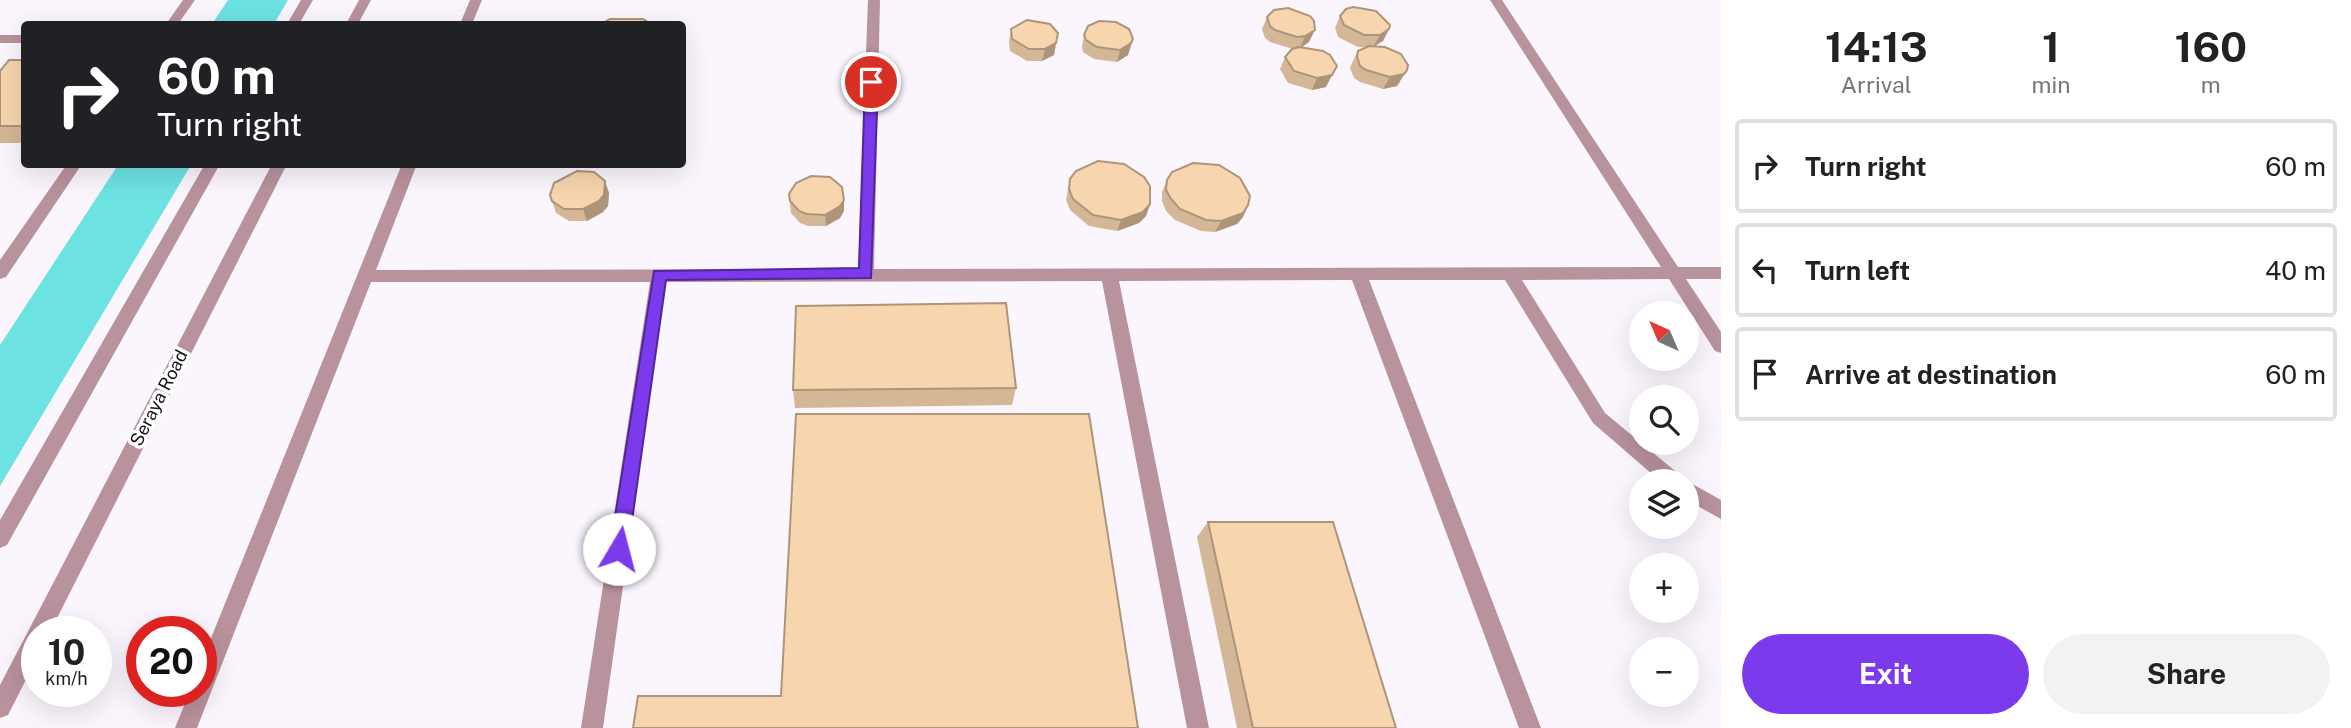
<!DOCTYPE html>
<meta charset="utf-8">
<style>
:root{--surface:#fff;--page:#f2f2f2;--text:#222;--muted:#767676;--line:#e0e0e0;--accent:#7c3aed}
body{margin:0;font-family:"Public Sans",sans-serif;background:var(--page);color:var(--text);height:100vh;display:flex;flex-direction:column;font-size:26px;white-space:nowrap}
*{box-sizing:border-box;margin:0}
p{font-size:23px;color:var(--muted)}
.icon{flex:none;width:38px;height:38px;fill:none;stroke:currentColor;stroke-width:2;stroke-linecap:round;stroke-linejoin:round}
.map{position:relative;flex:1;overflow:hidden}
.side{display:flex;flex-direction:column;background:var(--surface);width:630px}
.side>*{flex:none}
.hud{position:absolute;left:21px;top:21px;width:665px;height:147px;border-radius:7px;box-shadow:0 7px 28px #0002;background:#202124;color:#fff;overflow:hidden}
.needle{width:46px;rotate:316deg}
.tools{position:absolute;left:1629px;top:301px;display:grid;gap:14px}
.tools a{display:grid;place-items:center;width:70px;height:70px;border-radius:50%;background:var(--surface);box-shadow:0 7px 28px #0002;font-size:35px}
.speed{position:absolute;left:21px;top:616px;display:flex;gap:14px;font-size:35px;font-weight:700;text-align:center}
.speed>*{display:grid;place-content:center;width:91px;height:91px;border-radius:50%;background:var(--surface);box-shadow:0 7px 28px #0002;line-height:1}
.speed small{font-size:18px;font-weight:400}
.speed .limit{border:10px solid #d22;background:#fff;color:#111}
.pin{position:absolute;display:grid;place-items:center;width:60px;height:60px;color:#fff;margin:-30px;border:4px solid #fff;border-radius:50%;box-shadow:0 2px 7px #0007}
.me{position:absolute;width:77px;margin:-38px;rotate:8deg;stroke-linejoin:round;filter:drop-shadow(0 0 5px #0008)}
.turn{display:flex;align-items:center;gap:24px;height:147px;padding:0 21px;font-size:32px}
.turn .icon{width:91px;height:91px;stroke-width:2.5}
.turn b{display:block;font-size:49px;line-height:60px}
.eta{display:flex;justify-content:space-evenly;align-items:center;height:119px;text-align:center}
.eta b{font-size:42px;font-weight:700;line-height:49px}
.cta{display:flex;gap:14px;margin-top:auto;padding:14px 21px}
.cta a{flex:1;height:80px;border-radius:42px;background:var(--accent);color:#fff;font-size:28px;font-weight:700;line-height:80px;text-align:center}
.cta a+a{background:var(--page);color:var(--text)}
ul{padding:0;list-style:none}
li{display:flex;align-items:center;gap:21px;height:94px;margin:0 14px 10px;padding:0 7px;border:4px solid var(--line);border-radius:7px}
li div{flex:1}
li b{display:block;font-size:26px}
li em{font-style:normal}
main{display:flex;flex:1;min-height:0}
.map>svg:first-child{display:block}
</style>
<main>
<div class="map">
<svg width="1721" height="728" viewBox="0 0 1721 728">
<rect width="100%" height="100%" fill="#fbf6fe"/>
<!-- water -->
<path fill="#6de2e3" d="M228,0H288L274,24H212Z
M118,165H191L0,486V345Z"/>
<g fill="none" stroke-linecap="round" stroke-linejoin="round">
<!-- minor -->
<path fill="#b8929d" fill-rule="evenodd" d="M183,0H195L178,24H166Z
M301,0H313L299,24H287Z
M359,0H371L358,24H346Z
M470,0H482L472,24H460Z
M868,0H880L874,269L1661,267L1490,0H1502L1678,267H1721V279H1686L1721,332V353L1715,351L1669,279L1522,280L1605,413L1680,475L1682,481H1660L1593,423L1505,280H1369L1541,728H1519L1352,280L1119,281L1209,728H1187L1102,281L666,282L603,728H581L650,282H371L197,728H175L190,691H201V663L402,164H417L376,270L858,269Z
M0,35H24V43H0Z
M67,164H82L6,277L0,279V260Z
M205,164H220L7,545L0,548V520Z
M272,164H287L50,632H37V658L8,715L0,718V685Z
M1687,481L1721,500V519L1687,500Z"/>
</g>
<!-- wall -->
<path fill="#d4b796" d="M1288,8L1309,42L1301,48L1326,87L1312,90L1288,83L1280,69L1285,57L1293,49L1270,42L1265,38L1262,29L1267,17Z
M1340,16L1389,29L1383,41L1374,46L1400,82L1397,86L1383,89L1360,82L1354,78L1350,68L1352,63L1358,51L1366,47H1358L1338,37L1335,28Z
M1011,29L1058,33L1054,55L1042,61H1027L1010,51L1009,41Z
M1084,35L1133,39L1128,55L1117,62L1094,59L1083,52L1082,47Z
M24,60V143H0V71Z
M1070,179L1150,204L1146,216L1139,223L1117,231L1089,226L1070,210L1066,200Z
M1167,180L1248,205L1243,217L1237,224L1215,232L1201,231L1175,220L1166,211L1162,201V192Z
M609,193L608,206L603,212L587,221H569L556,213L550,195Z
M789,194L844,200V211L840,218L826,226H808L800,223L791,213Z
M1016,388L1012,405L795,408L793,390Z
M1208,522L1396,728H1237L1197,537Z"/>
<!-- shaded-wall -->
<path fill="#ad957a" d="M1389,29L1383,41L1373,47L1380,35Z
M1315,30L1309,42L1300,48L1305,36Z
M1133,39L1128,55L1117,62L1120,50Z
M1056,43L1054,55L1042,61L1045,49Z
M1337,66L1326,87L1312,90L1317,78Z
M1407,70L1397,86L1383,89L1390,77Z
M605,181L609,193L608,206L603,212L587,221L583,209Z
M844,200V211L840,218L826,226L825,215Z
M1150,204L1146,216L1139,223L1117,231L1121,220Z
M1248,205L1243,217L1237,224L1215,232L1221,221Z"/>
<!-- building -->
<path fill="#f7d5ae" stroke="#ad957a" stroke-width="2" d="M1353,7L1376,11L1390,25L1389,29L1380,35H1364L1344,25L1340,16L1346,9Z
M1288,8L1310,16L1314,21L1315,30L1305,36L1297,37L1275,30L1270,26L1267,17L1274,10Z
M610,19H643L651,24H601Z
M1027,20L1050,24L1058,33L1056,43L1045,49H1029L1012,39L1011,29Z
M1099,21L1116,22L1129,29L1133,39L1131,43L1120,50L1097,47L1086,40L1084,35L1088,26Z
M1369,46L1385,47L1401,54L1408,65L1407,70L1404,74L1390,77L1366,70L1360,66L1357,56L1358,51Z
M1299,47L1323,51L1330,55L1337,66L1332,75L1317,78L1294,71L1285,57L1292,49Z
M9,60H24V126H0V71Z
M1098,161L1124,164L1144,177L1150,186V204L1143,212L1121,220L1093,215L1073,199L1069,189L1070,179L1076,171Z
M1193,163L1219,165L1240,178L1250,196L1248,205L1243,213L1221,221L1206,220L1180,209L1171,199L1166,190L1167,180L1172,172Z
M577,171L594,172L605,181L604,195L599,201L583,209H564L552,201L550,195L554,183Z
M811,176L830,177L842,187L844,200L840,206L825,215L807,214L799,211L790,201L789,194L796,183Z
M1006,303L1016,388L793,390L796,306Z
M796,414H1089L1138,728H633L638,696H781Z
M1208,522H1333L1396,728H1253Z"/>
<!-- route -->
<path fill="#7c3aed" stroke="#51269a" stroke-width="2" d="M871,78L878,82L871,278L666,280L628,549L625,555L619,558L612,555L610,549L654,271L859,268L865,82Z"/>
<g text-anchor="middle" stroke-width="7" stroke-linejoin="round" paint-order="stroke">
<!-- street labels -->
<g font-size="18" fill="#151117" stroke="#fff">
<text transform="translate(159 398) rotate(-63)" y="6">Seraya Road</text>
</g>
</g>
</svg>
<div class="tools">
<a><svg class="needle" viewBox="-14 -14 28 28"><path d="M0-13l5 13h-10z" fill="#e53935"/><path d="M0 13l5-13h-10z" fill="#767676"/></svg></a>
<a><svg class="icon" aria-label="search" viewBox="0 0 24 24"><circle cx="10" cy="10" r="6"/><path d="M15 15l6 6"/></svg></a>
<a><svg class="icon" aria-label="layers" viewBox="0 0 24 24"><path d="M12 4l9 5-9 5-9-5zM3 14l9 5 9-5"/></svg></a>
<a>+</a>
<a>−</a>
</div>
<div class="speed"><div>10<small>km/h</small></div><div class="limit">20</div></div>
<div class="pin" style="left:871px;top:82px;background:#d93025"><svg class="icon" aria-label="arrive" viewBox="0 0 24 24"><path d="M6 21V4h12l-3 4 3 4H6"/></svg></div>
<svg class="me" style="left:619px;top:549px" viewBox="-20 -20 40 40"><circle r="19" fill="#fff"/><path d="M0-13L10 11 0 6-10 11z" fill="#7c3aed"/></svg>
<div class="hud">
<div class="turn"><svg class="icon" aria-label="right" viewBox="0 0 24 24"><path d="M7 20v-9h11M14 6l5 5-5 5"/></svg><div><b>60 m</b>Turn right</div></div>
</div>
</div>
<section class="side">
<div class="eta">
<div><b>14:13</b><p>Arrival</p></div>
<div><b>1</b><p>min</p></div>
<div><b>160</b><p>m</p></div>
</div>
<ul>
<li><svg class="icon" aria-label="right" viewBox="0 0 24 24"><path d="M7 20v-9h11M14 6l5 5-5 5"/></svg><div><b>Turn right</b></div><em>60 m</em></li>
<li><svg class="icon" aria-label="left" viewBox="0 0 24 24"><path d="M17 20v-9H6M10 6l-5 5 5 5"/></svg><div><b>Turn left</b></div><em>40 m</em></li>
<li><svg class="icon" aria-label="arrive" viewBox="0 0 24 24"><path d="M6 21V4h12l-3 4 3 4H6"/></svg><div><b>Arrive at destination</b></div><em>60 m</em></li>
</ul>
<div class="cta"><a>Exit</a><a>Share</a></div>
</section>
</main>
